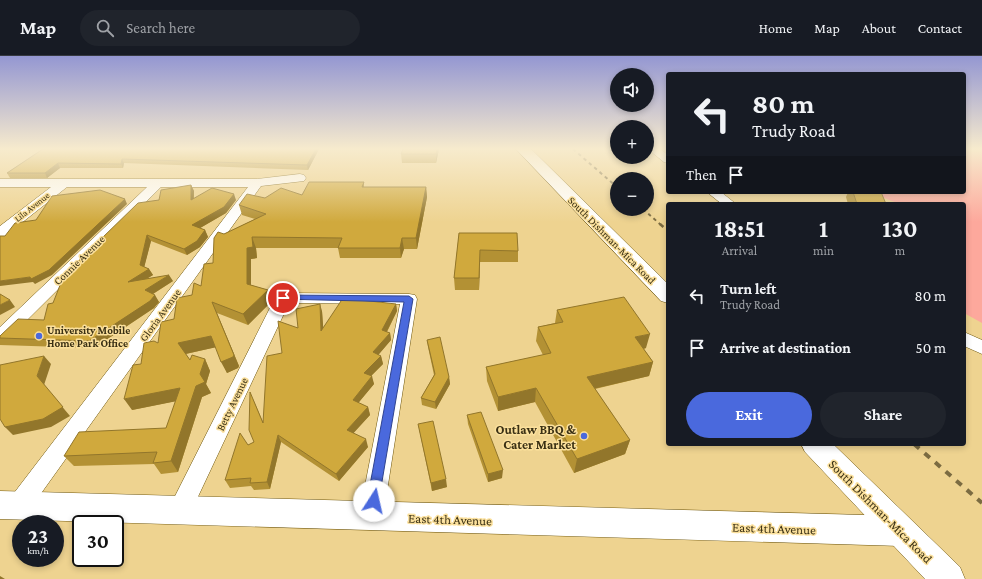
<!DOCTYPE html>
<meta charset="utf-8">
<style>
:root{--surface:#171b24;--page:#20242c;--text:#f1f3f6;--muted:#9ea1a6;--line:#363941;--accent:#4a69dd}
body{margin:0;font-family:"Crimson Pro",serif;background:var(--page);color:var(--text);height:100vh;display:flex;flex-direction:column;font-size:15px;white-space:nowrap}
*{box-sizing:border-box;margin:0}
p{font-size:13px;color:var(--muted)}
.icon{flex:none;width:22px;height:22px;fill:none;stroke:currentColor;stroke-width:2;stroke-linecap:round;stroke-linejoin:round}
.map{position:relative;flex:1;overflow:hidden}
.drawer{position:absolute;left:666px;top:146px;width:300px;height:244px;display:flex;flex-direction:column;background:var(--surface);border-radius:4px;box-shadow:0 2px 6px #0003}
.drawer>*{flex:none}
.guide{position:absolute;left:666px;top:16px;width:300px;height:122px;border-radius:4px;box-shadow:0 2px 6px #0003;background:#171b24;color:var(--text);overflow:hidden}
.controls{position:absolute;left:610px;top:12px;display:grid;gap:8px}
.controls a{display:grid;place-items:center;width:44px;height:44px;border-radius:50%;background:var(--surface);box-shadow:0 2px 6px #0003;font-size:20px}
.speed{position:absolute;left:12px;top:459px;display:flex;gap:8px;font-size:20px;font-weight:700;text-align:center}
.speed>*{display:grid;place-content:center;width:52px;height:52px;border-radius:50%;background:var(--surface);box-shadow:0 2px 6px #0003;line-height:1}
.speed small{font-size:10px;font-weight:400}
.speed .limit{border:2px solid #111;border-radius:6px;background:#fff;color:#111}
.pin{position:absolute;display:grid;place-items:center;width:34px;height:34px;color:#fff;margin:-17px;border:2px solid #fff;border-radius:50%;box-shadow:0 1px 4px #0007}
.me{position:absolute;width:44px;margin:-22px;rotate:10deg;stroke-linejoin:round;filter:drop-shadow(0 0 3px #0008)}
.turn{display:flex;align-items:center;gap:14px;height:84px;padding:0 20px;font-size:18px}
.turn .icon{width:52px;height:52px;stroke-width:2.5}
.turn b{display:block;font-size:28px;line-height:34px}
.then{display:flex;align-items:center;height:38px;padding:0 20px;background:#0003;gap:8px;font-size:15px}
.eta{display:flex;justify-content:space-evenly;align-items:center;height:68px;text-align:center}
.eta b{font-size:24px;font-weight:700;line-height:28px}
.cta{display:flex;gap:8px;margin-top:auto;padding:8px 20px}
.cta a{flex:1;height:46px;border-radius:24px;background:var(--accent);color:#fff;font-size:16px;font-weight:700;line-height:46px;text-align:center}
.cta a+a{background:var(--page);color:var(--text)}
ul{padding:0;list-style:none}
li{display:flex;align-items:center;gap:12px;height:52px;padding:0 20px}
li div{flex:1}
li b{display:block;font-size:15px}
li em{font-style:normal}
header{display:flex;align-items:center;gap:24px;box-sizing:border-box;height:56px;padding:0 20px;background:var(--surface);border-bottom:1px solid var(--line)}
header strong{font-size:19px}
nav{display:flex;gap:22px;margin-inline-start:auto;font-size:14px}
.search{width:280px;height:36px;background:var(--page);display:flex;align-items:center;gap:10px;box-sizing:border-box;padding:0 14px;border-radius:22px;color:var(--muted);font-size:15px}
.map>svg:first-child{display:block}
</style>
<header>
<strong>Map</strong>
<div class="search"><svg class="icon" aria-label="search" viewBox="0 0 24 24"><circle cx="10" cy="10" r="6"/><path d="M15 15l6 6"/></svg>Search here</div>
<nav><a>Home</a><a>Map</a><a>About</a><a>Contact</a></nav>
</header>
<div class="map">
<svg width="982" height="523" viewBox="0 0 982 523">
<rect width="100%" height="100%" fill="#eed390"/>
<!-- green -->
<path fill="#fda89c" d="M964,93H982V267L964,257V148H900L868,136H964Z"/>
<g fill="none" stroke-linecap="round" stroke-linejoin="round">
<defs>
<path id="minor" d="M648,93H660L668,99V107L664,106Z
M300,118L304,119L306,122L304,125L261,130L27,457L19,460L11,457L7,449L11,441L248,131H161L6,285L0,287V271L147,131H67L5,180L0,181V170L51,131H0V123H257Z
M707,136H721L736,148H722Z
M283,237L409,238L415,239L417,243L383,461L380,469L371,472L362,469L359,461L400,248L289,247L188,462L180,465L172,462L168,454L275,242L277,238Z
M964,276L982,284V298L964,290Z"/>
<path id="tertiary" d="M0,435L901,460L912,465L916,475L912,485L901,490L0,463Z"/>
<path id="secondary" d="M516,93H531L668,228V247L661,245Z
M801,388H833L960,511L965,523H925L805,396Z"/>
</defs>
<!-- minor casing -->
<use href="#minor" stroke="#6e560c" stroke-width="1"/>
<!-- tertiary casing -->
<use href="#tertiary" stroke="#6e560c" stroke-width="1"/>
<!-- secondary casing -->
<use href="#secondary" stroke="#6e560c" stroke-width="1"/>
<!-- minor -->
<use href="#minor" fill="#fff" fill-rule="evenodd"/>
<!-- tertiary -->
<use href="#tertiary" fill="#fff" fill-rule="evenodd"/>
<!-- secondary -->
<use href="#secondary" fill="#fff" fill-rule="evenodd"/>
<!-- rail-far2 -->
<path stroke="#7b6b41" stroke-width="2" stroke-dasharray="3.5 3.5" stroke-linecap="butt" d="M573,93L617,131
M643,153L661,169"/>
<!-- rail-far1 -->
<path stroke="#7b6b41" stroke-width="2.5" stroke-dasharray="4.5 4.5" stroke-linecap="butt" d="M660,168L668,175"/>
<!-- rail -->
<path stroke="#7b6b41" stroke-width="4" stroke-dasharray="7 7" stroke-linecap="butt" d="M914,388L982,447"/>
</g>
<!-- wall -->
<path fill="#b39134" d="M43,93H319L308,114L124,107L123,112H60L47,122H10L7,117Z
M439,93L436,107H402L401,98Z
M364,126V131H426L427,141L417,193H404L401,202H340L338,192H256L257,202L251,203V229L268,234L272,245L248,269L217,257L239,310L238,312L227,317L216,291L186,298L190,304L205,303L210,315L206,328L211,337L202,341L178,416L161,418L154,408L74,410L64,400L166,372L176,345L132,354L141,308L158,287L174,263L192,239L201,230L213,207L224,178L255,163L242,159L239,149L265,142L302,139Z
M191,129L194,135V143L236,144L226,157L200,172L205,174L208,181L200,191L187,199L151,185L144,211L149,213L153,219L148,222L173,225L153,238L159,246L154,252L94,292L0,289V280L44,264L53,247L159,144Z
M848,136H881L886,148H848L846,141Z
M459,177L518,195V206H480L479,234H455L454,222Z
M396,248L397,255L387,276L390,277L391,284L378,299L381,300L383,308L371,320L374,328L358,347L368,351L370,359L353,377L368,391L339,425L281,386L270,433L254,434L251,430L230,432L225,424L248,389L254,386L253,343L263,366L282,297L298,272L322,255L323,272Z
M557,254L646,292L644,293L653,306L649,320L595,333L630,384L625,398L574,417L535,346L498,355L487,325L486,311L543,299L536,285L538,271L555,267Z
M427,284L449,321L450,328L436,353L422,349L421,342L434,319L428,291Z
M467,359L502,422L488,426L468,368Z
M418,368L447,431L432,435Z"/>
<!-- shaded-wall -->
<path fill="#92762b" d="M316,93H319L308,114L307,109Z
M437,93H439L436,107V98Z
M122,103L124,107L123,112L121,108Z
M58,107L60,112L47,122L45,117Z
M191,129L194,135L193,150L191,144Z
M426,131L427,141L417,193L416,182Z
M234,138L236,144L226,157L195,175L192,169Z
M125,143L127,148L52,219L35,228L33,226L0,230V225L30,221Z
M205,174L208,181L200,191L187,199L184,193Z
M147,179L151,185L143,216L140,209Z
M252,181L256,192L257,202L251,203V239L247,228V192Z
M402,182L404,193L401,202L400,192Z
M480,194V206L479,234V222Z
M149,213L153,219L131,232L128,226Z
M169,219L173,225L148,241L145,234Z
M268,234L272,245L248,269L243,258Z
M155,239L159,246L154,252L94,292L89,285Z
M10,244L15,251L0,259V249Z
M212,246L239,310L238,312L227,317L221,306Z
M320,248L322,255L324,282L321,275Z
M396,248L397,255L384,281L382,274Z
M390,277L391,284L374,304L373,296Z
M650,278L646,292L632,295L635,281Z
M211,280L217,291L185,298L178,287Z
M44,300L51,308L44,329L70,360L51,371L13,379L5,371L37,320Z
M381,300L383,308L366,325L364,317Z
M205,303L210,315L206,328L211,337L202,341L178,416L171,405Z
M653,306L649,320L584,335L587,321Z
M372,320L374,328L355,351L353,344Z
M449,321L450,328L436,353L435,346Z
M180,332L187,343L132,354L124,343Z
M536,332L535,346L498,355V341Z
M368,351L370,359L350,381L347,374Z
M278,379L281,386L270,433L267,426Z
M366,383L368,391L339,425L336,418Z
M630,384L625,398L574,417L577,403Z
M503,414L502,422L488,426V418Z
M446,423L447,431L432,435L431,427Z
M0,520L5,523H0Z"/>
<!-- building -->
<path fill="#d0a93d" stroke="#92762b" d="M43,93H316L307,109L122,103L121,108L58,107L45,117H7Z
M403,93H437L436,98H401Z
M309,126H364L362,131H426L416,182H402L400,192H338L342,182L252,181L253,191L247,192V228L268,234L267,235L243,258L212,246L234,299L233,301L221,306L211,280L178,287L190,304L192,299L205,303L200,318L205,326L196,330L171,405L153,407L157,396L64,400L79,376L166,372L180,332L124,343L133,309L141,308L144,287L154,285L158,287L161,266L174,263L177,242L192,239L194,227L201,230L204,208L213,207L214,182L218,176L224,178L266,158L239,149L247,138L265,142L281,132L302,139Z
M191,129V144L212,132L234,138L224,151L192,169L205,174L197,185L184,193L147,179L140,209L149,213L128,226L169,219L145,234L155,239L150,245L89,285L0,282V280L1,279L18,263L44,264L48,248L53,247L64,219L138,147L159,144L161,134Z
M100,134L125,143L49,214L31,223L30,221L0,225V180H5L15,167L36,164L52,140Z
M853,136H881L886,148H857Z
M459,177H517L518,195L480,194L479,222H454Z
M0,238L10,244L0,249Z
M624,241L650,278L635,281L653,306L587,321L630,384L577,403L536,332L498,341L486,311L551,297L538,271L563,266L557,254Z
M343,242L396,248L382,274L390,277L373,296L381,300L364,317L372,320L353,344L368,351L347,374L366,383L336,418L278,379L267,426L250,427L251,422L225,424L240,377L248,389L254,386L249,374L250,336L263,367L267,300L282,297L278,265L298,272L296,253L320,248L321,275Z
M440,281L449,321L435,346L421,342L435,318L427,284Z
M44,300L37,320L63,351L43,363L5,371L0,363V309Z
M481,356L503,414L488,418L467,359Z
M433,365L446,423L431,427L418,368Z"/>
<!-- sky -->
<linearGradient id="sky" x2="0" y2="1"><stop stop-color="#9497d2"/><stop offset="0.56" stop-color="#f7ebcd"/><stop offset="1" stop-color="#f7ebcd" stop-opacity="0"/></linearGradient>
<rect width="982" height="166" fill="url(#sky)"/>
<!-- route -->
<path fill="#4a69dd" stroke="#304490" d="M283,239L409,240L413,243L378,449L374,451L369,449L367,445L404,246L280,243L278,242Z"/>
<!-- markers -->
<g fill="#4a69dd" stroke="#fbe09c" stroke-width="1.5">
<circle cx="39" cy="280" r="4"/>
<circle cx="584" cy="380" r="4"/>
</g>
<g text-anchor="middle" stroke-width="3" stroke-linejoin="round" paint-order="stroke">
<!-- far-street labels -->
<g font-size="9" fill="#3a3014" stroke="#fbe09c">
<text transform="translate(32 151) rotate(-38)" y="3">Lila Avenue</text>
</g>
<!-- street labels -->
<g font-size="11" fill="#3a3014" stroke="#fbe09c">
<text transform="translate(612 184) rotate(45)" y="4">South Dishman-Mica Road</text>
<text transform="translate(79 204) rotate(-44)" y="4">Connie Avenue</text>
<text transform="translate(160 259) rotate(-54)" y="4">Gloria Avenue</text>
<text transform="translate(232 348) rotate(-64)" y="4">Betty Avenue</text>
</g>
<!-- poi labels -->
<g font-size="11" font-weight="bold" fill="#3a3014" stroke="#fbe09c" text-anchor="start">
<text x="47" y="278">University Mobile<tspan x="47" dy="13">Home Park Office</tspan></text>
</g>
<!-- near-poi labels -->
<g font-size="13" font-weight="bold" fill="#3a3014" stroke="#fbe09c" text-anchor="end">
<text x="576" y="378">Outlaw BBQ &amp;<tspan x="576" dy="15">Cater Market</tspan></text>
</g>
<!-- near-street labels -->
<g font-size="13" fill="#3a3014" stroke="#fbe09c">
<text transform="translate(881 455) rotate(45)" y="5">South Dishman-Mica Road</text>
<text transform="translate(450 463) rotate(2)" y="5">East 4th Avenue</text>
<text transform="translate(774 472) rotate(2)" y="5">East 4th Avenue</text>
</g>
</g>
</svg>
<div class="controls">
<a><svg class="icon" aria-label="sound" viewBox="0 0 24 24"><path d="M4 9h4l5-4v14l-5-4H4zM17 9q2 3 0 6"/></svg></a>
<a>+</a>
<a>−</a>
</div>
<div class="speed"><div>23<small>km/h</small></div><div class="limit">30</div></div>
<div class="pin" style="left:283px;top:242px;background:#d93025"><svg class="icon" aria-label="arrive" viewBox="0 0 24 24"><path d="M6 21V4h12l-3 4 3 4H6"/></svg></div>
<svg class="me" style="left:374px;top:445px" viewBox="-20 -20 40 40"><circle r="19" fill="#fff"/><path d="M0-13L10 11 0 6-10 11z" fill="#4a69dd"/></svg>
<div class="guide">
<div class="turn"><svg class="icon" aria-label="left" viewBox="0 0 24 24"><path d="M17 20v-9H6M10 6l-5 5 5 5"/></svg><div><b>80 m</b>Trudy Road</div></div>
<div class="then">Then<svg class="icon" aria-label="arrive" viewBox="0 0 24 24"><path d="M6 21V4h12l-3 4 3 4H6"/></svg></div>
</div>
<section class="drawer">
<div class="eta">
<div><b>18:51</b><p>Arrival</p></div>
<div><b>1</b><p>min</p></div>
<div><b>130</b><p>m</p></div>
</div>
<ul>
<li><svg class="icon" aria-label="left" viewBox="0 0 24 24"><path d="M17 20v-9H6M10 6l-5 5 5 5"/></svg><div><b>Turn left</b><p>Trudy Road</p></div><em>80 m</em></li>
<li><svg class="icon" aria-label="arrive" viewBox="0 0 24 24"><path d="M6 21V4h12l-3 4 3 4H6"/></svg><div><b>Arrive at destination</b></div><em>50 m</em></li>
</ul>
<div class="cta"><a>Exit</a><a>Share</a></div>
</section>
</div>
